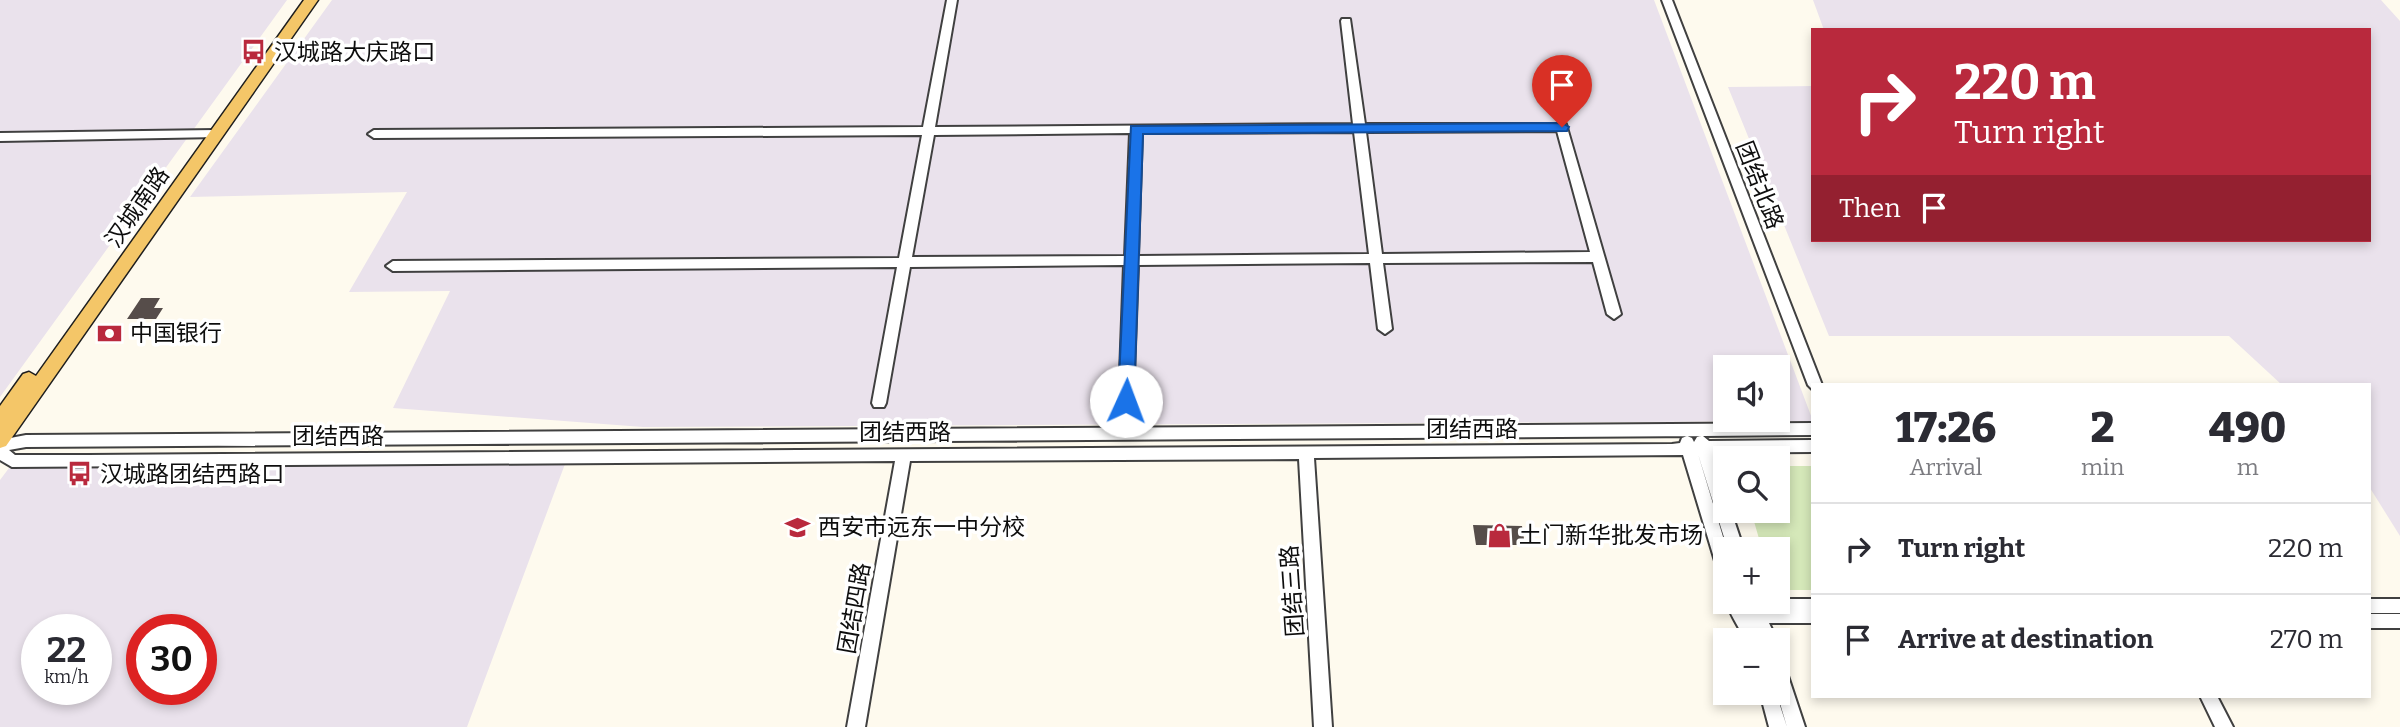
<!DOCTYPE html>
<meta charset="utf-8">
<style>
:root{--surface:#fff;--page:#f7f7f7;--text:#2b2b33;--muted:#7c7c81;--line:#e1e1e2}
body{margin:0;font-family:Bitter,"Noto Sans SC",serif;background:var(--page);color:var(--text);height:100vh;display:flex;flex-direction:column;font-size:26px;white-space:nowrap}
*{box-sizing:border-box;margin:0}
p{font-size:23px;color:var(--muted)}
.icon{flex:none;width:38px;height:38px;fill:none;stroke:currentColor;stroke-width:2;stroke-linecap:round;stroke-linejoin:round}
.map{position:relative;flex:1;overflow:hidden}
.sheet{position:absolute;left:1811px;top:383px;width:560px;height:315px;display:flex;flex-direction:column;background:var(--surface);border-radius:0px;box-shadow:0 4px 10px #0003}
.sheet>*{flex:none}
.guide{position:absolute;left:1811px;top:28px;width:560px;height:214px;border-radius:0px;box-shadow:0 4px 10px #0003;background:#b9293d;color:#fff;overflow:hidden}
.tools{position:absolute;left:1713px;top:355px;display:grid;gap:14px}
.tools a{display:grid;place-items:center;width:77px;height:77px;border-radius:0px;background:var(--surface);box-shadow:0 4px 10px #0003;font-size:35px}
.speed{position:absolute;left:21px;top:614px;display:flex;gap:14px;font-size:35px;font-weight:700;text-align:center}
.speed>*{display:grid;place-content:center;width:91px;height:91px;border-radius:50%;background:var(--surface);box-shadow:0 4px 10px #0003;line-height:1}
.speed small{font-size:18px;font-weight:400}
.speed .limit{border:10px solid #d22;background:#fff;color:#111}
.pin{position:absolute;display:grid;place-items:center;width:60px;height:60px;color:#fff;margin:-72px -30px;border-radius:50% 50% 50% 0;rotate:-45deg;box-shadow:0 0 7px #0007}
.pin .icon{rotate:45deg}
.me{position:absolute;width:77px;margin:-38px;rotate:2deg;stroke-linejoin:round;filter:drop-shadow(0 0 5px #0008)}
.turn{display:flex;align-items:center;gap:24px;height:147px;padding:0 28px;font-size:32px}
.turn .icon{width:91px;height:91px;stroke-width:2.5}
.turn b{display:block;font-size:49px;line-height:60px}
.then{display:flex;align-items:center;height:66px;padding:0 28px;background:#0003;gap:14px;font-size:26px}
.eta{display:flex;justify-content:space-evenly;align-items:center;height:119px;text-align:center}
.eta b{font-size:42px;font-weight:800;line-height:49px}
ul{padding:0;list-style:none}
li{display:flex;align-items:center;gap:21px;height:91px;padding:0 28px;border-top:2px solid var(--line)}
li div{flex:1}
li b{display:block;font-size:26px}
li em{font-style:normal}
.map>svg:first-child{display:block}
</style>
<div class="map">
<svg width="2400" height="727" viewBox="0 0 2400 727">
<rect width="100%" height="100%" fill="#fefaee"/>
<!-- industrial -->
<path fill="#eae2ec" fill-rule="evenodd" d="M0,0H287L0,397Z
M332,0H1654L1813,421L643,427L393,408L450,291L349,292L407,192L190,197ZM1726,368H1778V420H1726Z
M1813,0H2381L2400,21V536L2370,488V385H2282L2229,336H1829L1728,87L1813,86V240H2370V30H1824Z
M565,464L467,727H0V480L9,468ZM37,630H96V690H37ZM142,630H201V690H142Z"/>
<!-- green -->
<path fill="#d5e8b9" d="M1778,466H1813V590H1778V550L1762,549L1751,511H1778Z"/>
<!-- building -->
<path fill="#564d4a" d="M141,298H160L154,308H163L156,319H127Z
M1473,525L1522,526L1525,545H1476Z"/>
<g fill="none" stroke-linecap="round" stroke-linejoin="round">
<defs>
<path id="minor" d="M947,0H957L935,127L1353,124L1341,21L1342,19H1350L1365,124H1566L1621,314L1614,319L1607,314L1593,262L1383,263L1392,329L1385,334L1378,329L1370,263L1138,265L1133,401L1131,405H1121L1119,401L1124,265L910,267L886,403L884,407H874L872,403L897,267L393,271L386,266L393,261L899,258L922,135L374,138L368,134L374,130L923,127ZM1557,131L1590,252L1382,254L1366,132ZM1354,132L1369,254L1138,256L1142,133ZM1130,133L1125,256L912,257L934,135Z
M1662,0H1672L1822,385H1813V390L1808,385Z
M215,130L219,131L221,134L219,137L0,141V133Z
M1813,423V435L1703,436L1709,441L1813,440V452L1713,453L1726,492V511H1731L1744,550H1728L1698,454L1727,550H1726V578L1720,576L1718,571L1683,455L1314,458L1332,727H1314L1299,459L910,461L865,727H847L895,461L12,467L0,460V440L26,435ZM1687,436L1682,438L1680,443L1672,444L88,455H15L9,450L26,447L1701,436L1697,437L1694,442L1692,438Z
M1778,599H1813V623H1769L1777,640H1761L1759,637L1760,640H1744C1740,627 1732,619 1728,606L1730,602H1778Z
M2370,599H2400V613H2370Z
M2370,614H2400V628H2370Z
M1778,662L1784,665L1786,670L1805,727H1787L1777,693Z
M1760,693H1776L1787,727H1769Z
M2200,696H2217L2233,727H2215Z"/>
<path id="major" d="M304,0H318L6,446L0,448V406L23,374L29,372L36,376Z"/>
</defs>
<!-- minor casing -->
<use href="#minor" stroke="#404040" stroke-width="4"/>
<!-- major casing -->
<use href="#major" stroke="#1e1e1e" stroke-width="3"/>
<!-- minor -->
<use href="#minor" fill="#fff" fill-rule="evenodd"/>
<!-- major -->
<use href="#major" fill="#f4c668" fill-rule="evenodd"/>
</g>
<!-- route -->
<path fill="#1a73e8" stroke="#114b97" stroke-width="2" d="M1562,123L1569,127L1567,131L1143,134L1134,401L1126,408L1120,406L1118,401L1131,126Z"/>
<!-- icons -->
<defs>
<symbol id="bus-bare" viewBox="-9 -9 18 18"><path d="M-5-6H5V4H4V6H2V4H-2V6H-4V4H-5ZM-3.5-4V0h7V-4ZM-3.5 1.2v1.5H-2V1.2ZM2 1.2v1.5H3.5V1.2Z" fill="#b9293d" stroke="#fff" stroke-width="2.5" paint-order="stroke"/></symbol>
<symbol id="bank-bare" viewBox="-9 -9 18 18"><path d="M-6-4H6V4H-6ZM0-2.3a2.3 2.3 0 1 0 0 4.6a2.3 2.3 0 1 0 0-4.6Z" fill="#b9293d" stroke="#fff" stroke-width="2.5" paint-order="stroke"/></symbol>
<symbol id="school-bare" viewBox="-9 -9 18 18"><path d="M0-5L7-2L0 1L-7-2ZM-4 1L0 2.5L4 1V4Q0 6-4 4Z" fill="#b9293d" stroke="#fff" stroke-width="2.5" paint-order="stroke"/></symbol>
<symbol id="shop-bare" viewBox="-9 -9 18 18"><path d="M-5-2.5h2.3a2.7 3.5 0 0 1 5.4 0H5L5.5 6h-11ZM-1.5-2.5h3a1.5 2.3 0 0 0-3 0Z" fill="#b9293d" stroke="#fff" stroke-width="2.5" paint-order="stroke"/></symbol>
</defs>
<g fill-rule="evenodd">
<use href="#bus-bare" x="236" y="34" width="35" height="35"/>
<use href="#bank-bare" x="92" y="316" width="35" height="35"/>
<use href="#bus-bare" x="62" y="456" width="35" height="35"/>
<use href="#school-bare" x="780" y="510" width="35" height="35"/>
<use href="#shop-bare" x="1482" y="518" width="35" height="35"/>
</g>
<g text-anchor="middle" stroke-width="7" stroke-linejoin="round" paint-order="stroke">
<!-- poi labels -->
<g font-size="23" fill="#0d0d0d" stroke="#fff" text-anchor="start">
<text x="274" y="60">汉城路大庆路口</text>
<text x="130" y="341">中国银行</text>
<text x="100" y="482">汉城路团结西路口</text>
<text x="818" y="535">西安市远东一中分校</text>
<text x="1519" y="543">土门新华批发市场</text>
</g>
<!-- street labels -->
<g font-size="23" fill="#0d0d0d" stroke="#fff">
<text transform="translate(1760 185) rotate(69)" y="8">团结北路</text>
<text transform="translate(137 207) rotate(-55)" y="8">汉城南路</text>
<text x="1472" y="437">团结西路</text>
<text x="905" y="440">团结西路</text>
<text x="338" y="444">团结西路</text>
<text transform="translate(1292 591) rotate(-94)" y="8">团结三路</text>
<text transform="translate(854 608) rotate(-80)" y="8">团结四路</text>
</g>
</g>
</svg>
<div class="tools">
<a><svg class="icon" aria-label="sound" viewBox="0 0 24 24"><path d="M4 9h4l5-4v14l-5-4H4zM17 9q2 3 0 6"/></svg></a>
<a><svg class="icon" aria-label="search" viewBox="0 0 24 24"><circle cx="10" cy="10" r="6"/><path d="M15 15l6 6"/></svg></a>
<a>+</a>
<a>−</a>
</div>
<div class="speed"><div>22<small>km/h</small></div><div class="limit">30</div></div>
<div class="pin" style="left:1562px;top:127px;background:#d93025"><svg class="icon" aria-label="arrive" viewBox="0 0 24 24"><path d="M6 21V4h12l-3 4 3 4H6"/></svg></div>
<svg class="me" style="left:1126px;top:401px" viewBox="-20 -20 40 40"><circle r="19" fill="#fff"/><path d="M0-13L10 11 0 6-10 11z" fill="#1a73e8"/></svg>
<div class="guide">
<div class="turn"><svg class="icon" aria-label="right" viewBox="0 0 24 24"><path d="M7 20v-9h11M14 6l5 5-5 5"/></svg><div><b>220 m</b>Turn right</div></div>
<div class="then">Then<svg class="icon" aria-label="arrive" viewBox="0 0 24 24"><path d="M6 21V4h12l-3 4 3 4H6"/></svg></div>
</div>
<section class="sheet">
<div class="eta">
<div><b>17:26</b><p>Arrival</p></div>
<div><b>2</b><p>min</p></div>
<div><b>490</b><p>m</p></div>
</div>
<ul>
<li><svg class="icon" aria-label="right" viewBox="0 0 24 24"><path d="M7 20v-9h11M14 6l5 5-5 5"/></svg><div><b>Turn right</b></div><em>220 m</em></li>
<li><svg class="icon" aria-label="arrive" viewBox="0 0 24 24"><path d="M6 21V4h12l-3 4 3 4H6"/></svg><div><b>Arrive at destination</b></div><em>270 m</em></li>
</ul>
</section>
</div>
